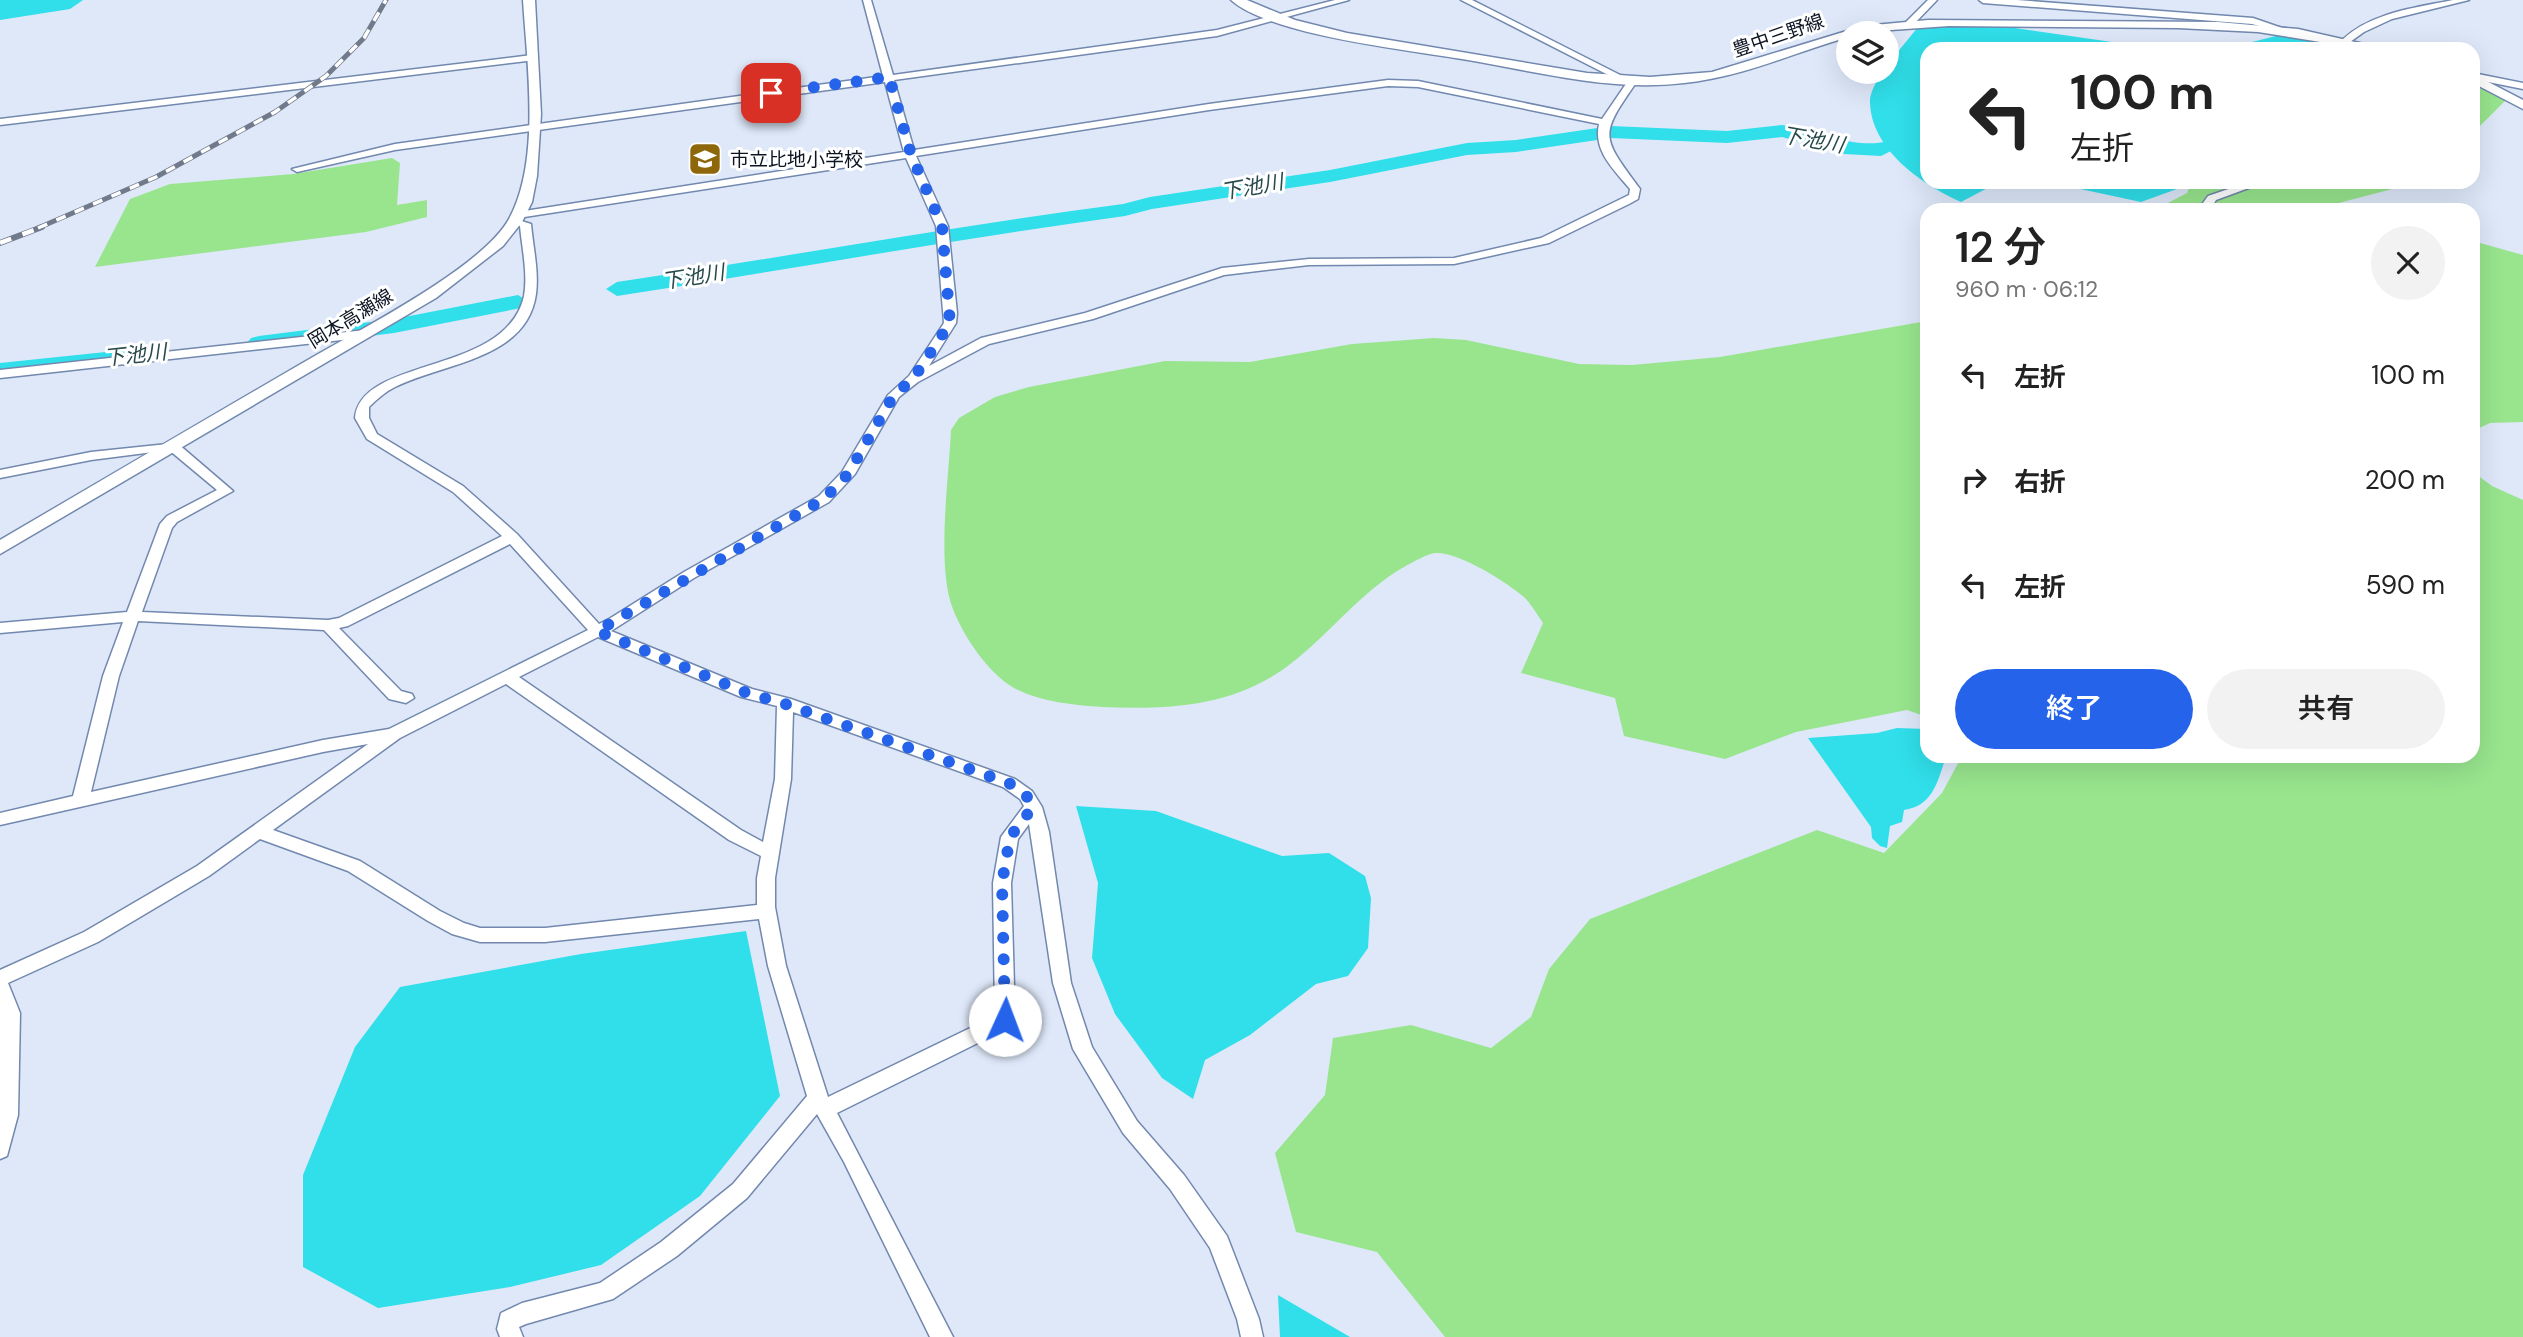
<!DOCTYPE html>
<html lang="ja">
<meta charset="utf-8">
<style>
:root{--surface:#fff;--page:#f2f2f2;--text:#222;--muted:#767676;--accent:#2563eb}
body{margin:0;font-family:"DM Sans","Noto Sans JP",sans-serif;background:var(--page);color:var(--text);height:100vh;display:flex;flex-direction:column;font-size:26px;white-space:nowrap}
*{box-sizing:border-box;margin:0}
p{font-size:23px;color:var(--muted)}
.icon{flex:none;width:38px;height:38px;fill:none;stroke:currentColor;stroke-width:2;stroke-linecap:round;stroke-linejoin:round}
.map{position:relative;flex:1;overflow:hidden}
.drawer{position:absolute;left:1920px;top:203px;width:560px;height:560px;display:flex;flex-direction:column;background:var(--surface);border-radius:21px;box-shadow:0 7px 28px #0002}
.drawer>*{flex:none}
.top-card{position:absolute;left:1920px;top:42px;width:560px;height:147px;border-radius:21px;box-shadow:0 7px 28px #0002;background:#fff;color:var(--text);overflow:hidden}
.fabs{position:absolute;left:1836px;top:21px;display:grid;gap:14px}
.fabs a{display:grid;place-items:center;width:63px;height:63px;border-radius:50%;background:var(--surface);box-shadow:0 7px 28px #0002;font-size:35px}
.pin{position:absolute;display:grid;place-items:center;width:60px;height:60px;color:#fff;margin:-30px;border-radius:14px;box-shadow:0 4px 10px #0006}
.me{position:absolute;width:77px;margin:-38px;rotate:2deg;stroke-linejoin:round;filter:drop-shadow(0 0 5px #0008)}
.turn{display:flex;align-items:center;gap:24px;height:147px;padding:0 35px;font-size:32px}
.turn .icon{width:91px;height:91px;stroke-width:2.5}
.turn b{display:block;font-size:49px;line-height:60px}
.round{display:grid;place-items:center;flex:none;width:74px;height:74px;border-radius:37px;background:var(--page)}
.head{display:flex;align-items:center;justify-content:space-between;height:119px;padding:0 35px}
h1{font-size:42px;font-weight:600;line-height:52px}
.cta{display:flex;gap:14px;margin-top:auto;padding:14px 35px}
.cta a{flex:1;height:80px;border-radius:42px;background:var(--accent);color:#fff;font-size:28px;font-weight:600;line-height:80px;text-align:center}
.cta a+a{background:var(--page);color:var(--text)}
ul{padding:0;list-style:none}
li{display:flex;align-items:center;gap:21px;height:105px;padding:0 35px}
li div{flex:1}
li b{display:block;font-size:26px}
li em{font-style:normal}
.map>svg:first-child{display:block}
</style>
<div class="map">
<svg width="2523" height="1337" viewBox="0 0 2523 1337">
<rect width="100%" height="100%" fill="#dee8f9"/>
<!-- green -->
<path fill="#98e58e" d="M2473,82L2507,99L2473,133Z
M392,158L400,163L397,205L427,200V217L366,232L95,267L130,199L170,184L293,174Z
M2191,182H2419L2312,210H2175L2164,205L2187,193Z
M2473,241L2523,255V422L2490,423L2473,431Z
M1927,321V717L1907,710L1796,732L1725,759L1624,736L1615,698L1521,673L1543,623C1537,614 1531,604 1524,597C1507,582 1457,551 1435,553C1428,554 1421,558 1415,561C1364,586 1333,632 1289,665C1234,707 1168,710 1102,707C1073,705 1040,702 1014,688C989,674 963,636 953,609C936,567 949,477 951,430L959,418L995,397L1029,387L1165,361L1250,362L1352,344L1434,338L1466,340L1579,364L1632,365L1720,357Z
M2473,472L2492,486L2523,500V1337H1445L1377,1252L1296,1232L1275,1153L1325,1095L1333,1038L1411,1025L1491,1048L1531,1017L1549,969L1590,919L1817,830L1884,853L1942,793L1962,756H2473Z"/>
<!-- water -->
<path fill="#30dfea" d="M0,0H83L70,9L0,20Z
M1918,27H2008L2161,49H1927V182H2179L2177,189L2141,202L2057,184L1997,183L1961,202C1923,185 1871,150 1870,102C1869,93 1878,80 1881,72H1886L1887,65Z
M2292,32L2367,49H2224Z
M1897,728L1927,729V756H1946C1938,781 1933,806 1904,810L1902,822L1890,826L1887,848L1880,846L1872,838L1871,827L1808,738L1877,733Z
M1076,806L1156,811L1282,856L1329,853L1365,876L1371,898L1368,948L1348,976L1316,984L1250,1035L1205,1060L1193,1099L1162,1078L1115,1014L1092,958L1098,883Z
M746,931L780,1096L700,1196L601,1265L510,1287L378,1308L303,1267V1175L355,1047L400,987L581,954Z
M1278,1295L1350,1337H1280Z"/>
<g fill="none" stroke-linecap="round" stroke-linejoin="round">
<!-- river -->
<path fill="#30dfea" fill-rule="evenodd" d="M1782,125C1818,130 1852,150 1889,141L1899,147L1881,156L1844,154L1782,137L1727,143L1611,138L1516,152L1467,155L1330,182L1152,209L1125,216C955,239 787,270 617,296L606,289L617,282C786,257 954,226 1123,204L1150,197L1330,170L1467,143L1516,140L1611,126L1727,131Z
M518,295L529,302L526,307L394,333L259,350L251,348L247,343L251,338L259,336L394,319Z
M144,348L152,350L156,355L152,360L0,377V363Z"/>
<defs>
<path id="minor" d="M863,0H871L893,75L1217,30L1335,0H1349L1217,36L894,80L914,150L1209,104L1388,80L1418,81L1602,119L1630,78L1638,80C1599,136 1600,135 1640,189L1638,199L1629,204L1549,243L1454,264L1309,265L1224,275L1093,319L989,344L918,382L899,397L855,474L829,502L694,578L611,631L752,689L791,699L1015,779L1032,791L1042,807L1049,832L1071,983L1092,1047L1137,1121L1184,1175L1227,1236L1259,1319L1263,1337H1241L1237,1319L1210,1248L1170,1189L1123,1133L1073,1049L1053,983L1029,824L1018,839L1011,883L1015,1020L1012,1026L837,1113L953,1337H930L844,1162L817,1114L747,1198L677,1256L613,1299L526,1324L519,1327L523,1337H500L497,1329L501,1313L522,1303L600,1283L661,1242L733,1184L807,1096L768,966L759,919L545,942H480L452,934L428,921L348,871L260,839L209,876L98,942L8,983L20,1013L18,1115L7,1156L0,1159V970L84,932L197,866L368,744L323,752L0,825V813L73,796L103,676L123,622L0,633V623L127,612L160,524L167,516L217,490L169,450L91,460L0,478V470L91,452L177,443L233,491L177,522L172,528L142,612L328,620L339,618L502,536L453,492L367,439L355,418C361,356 506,376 524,296C528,274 522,248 520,226L509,222L515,219L531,224C533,247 539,271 536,294C527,360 442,363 395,387C385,392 377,399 369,407V418L377,434L463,486L517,534L599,624L609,619L684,572L819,496L842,472L888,395L909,376L944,323L936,226L906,158L518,218L512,215L518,212L904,152L885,82L395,150L297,172L292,169L395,144L883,76ZM1388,86L1418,87L1599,124C1593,151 1614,170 1630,189L1629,195L1541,238L1454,258L1309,259L1222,268L1085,313L981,338L929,366L956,323L957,313L948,226L916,156L1209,110ZM510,544L588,630L389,729L323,740L91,792L119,676L138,621L324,630L389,699L406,703L414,698L412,694L401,691L339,628L348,626ZM598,637L741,697L777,706L775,779L763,842L741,830L519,677ZM506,684L729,840L761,856L757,878V905L545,928H480L464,923L440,911L360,861L273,830L400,738ZM793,712L1003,787L1020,799L1024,806L1001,837L993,883L995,1016L828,1097L786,966L775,907V878L791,779Z
M1461,0H1472L1628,79L1620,81Z
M1928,0H1937L1912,26H1906V22Z
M1979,0H2017L2253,18L2282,28L2277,31L2252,24L1983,3Z
M2453,0H2469L2392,19L2364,32L2350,42L2342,40C2372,12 2415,8 2453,0Z
M532,55L535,56V60L0,125V119Z
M2473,73L2523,83V89L2473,79Z
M2249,182H2265L2216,200L2210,210H2198L2208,196Z
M365,330L371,334L369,337L0,378V370Z"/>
<path id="major" d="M523,0H535L541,114L537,176L532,202L522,222L503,246L436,298L0,554V540C102,480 204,420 306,361C357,331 482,268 509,219C541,161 527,64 523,0Z
M1231,0H1247L1295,20L1347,33L1587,73L1650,77L1712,72L1863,26L1928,20L2218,22L2298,29L2386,49H2364L2258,32L2178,28L1949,26L1848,33V37C1793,53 1742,77 1684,83C1610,92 1535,71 1462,59C1408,50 1270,35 1231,0Z
M2473,74L2523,100V109L2473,83Z"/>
</defs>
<!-- minor casing -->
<use href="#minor" stroke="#7288ae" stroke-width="3"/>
<!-- major casing -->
<use href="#major" stroke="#7288ae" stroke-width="3"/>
<!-- minor -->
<use href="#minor" fill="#fff" fill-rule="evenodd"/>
<!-- major -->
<use href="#major" fill="#fff" fill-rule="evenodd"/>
<defs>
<path id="rail-far1" d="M38,228L156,177L275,112L326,76L364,38L386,0"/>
<path id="rail" d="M0,243L42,227"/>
</defs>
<!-- rail-far1 casing -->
<use href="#rail-far1" stroke="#717a8a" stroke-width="5"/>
<!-- rail casing -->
<use href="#rail" stroke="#717a8a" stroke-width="6"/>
<!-- rail-far1 -->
<use href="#rail-far1" stroke="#fff" stroke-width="3.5" stroke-dasharray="10" stroke-linecap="butt"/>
<!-- rail -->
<use href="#rail" stroke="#fff" stroke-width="4.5" stroke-dasharray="12" stroke-linecap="butt"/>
</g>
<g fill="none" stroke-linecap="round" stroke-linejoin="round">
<!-- route -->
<path stroke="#2563eb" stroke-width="12" stroke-dasharray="0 21.6" d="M771,93L889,77L911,154L942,226L950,323L913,379L894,395L848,474L824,499L597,631L747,693L785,704L1009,783L1026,795L1033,807L1010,837L1002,883L1005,1020"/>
</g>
<!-- icons -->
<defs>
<symbol id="school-square" viewBox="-11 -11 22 22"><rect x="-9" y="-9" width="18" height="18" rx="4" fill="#8e670a" stroke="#fff"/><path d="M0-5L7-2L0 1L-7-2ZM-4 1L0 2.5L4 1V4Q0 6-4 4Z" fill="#fff"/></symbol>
</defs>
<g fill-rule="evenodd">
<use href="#school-square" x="686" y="140" width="38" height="38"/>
</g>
<g text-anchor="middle" stroke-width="6" stroke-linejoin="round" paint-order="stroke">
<!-- far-street labels -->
<g font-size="19" fill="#0d1523" stroke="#fff">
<text transform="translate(1778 35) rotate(-19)" y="7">豊中三野線</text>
<text transform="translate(350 318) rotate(-31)" y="7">岡本高瀬線</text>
</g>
<!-- far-poi labels -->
<g font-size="19" fill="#0d1523" stroke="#fff" text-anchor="start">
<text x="730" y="166">市立比地小学校</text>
</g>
<!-- far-water labels -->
<g font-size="21" font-style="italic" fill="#294a4c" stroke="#fff">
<text transform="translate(1813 140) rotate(10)" y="7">下池川</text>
<text transform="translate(1252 187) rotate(-10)" y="7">下池川</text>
<text transform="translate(693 277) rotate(-9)" y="7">下池川</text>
<text transform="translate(135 355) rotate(-6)" y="7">下池川</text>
</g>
</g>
</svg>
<div class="fabs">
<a><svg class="icon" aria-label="layers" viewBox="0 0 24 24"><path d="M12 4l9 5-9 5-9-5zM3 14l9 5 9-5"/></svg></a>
</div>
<div class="pin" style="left:771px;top:93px;background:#d93025"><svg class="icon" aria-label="arrive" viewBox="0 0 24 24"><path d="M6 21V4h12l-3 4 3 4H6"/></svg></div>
<svg class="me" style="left:1005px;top:1020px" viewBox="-20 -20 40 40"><circle r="19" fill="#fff"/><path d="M0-13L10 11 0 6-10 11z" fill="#2563eb"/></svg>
<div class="top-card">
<div class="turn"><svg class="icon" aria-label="left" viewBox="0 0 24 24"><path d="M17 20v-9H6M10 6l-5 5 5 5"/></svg><div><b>100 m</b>左折</div></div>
</div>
<section class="drawer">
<div class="head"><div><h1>12 分</h1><p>960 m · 06:12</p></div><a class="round"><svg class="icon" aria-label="close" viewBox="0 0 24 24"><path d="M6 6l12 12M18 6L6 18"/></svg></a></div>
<ul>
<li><svg class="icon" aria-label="left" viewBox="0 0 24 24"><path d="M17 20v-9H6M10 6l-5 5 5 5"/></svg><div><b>左折</b></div><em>100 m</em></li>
<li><svg class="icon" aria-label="right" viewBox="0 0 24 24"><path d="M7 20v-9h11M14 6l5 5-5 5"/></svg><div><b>右折</b></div><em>200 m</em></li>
<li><svg class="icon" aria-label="left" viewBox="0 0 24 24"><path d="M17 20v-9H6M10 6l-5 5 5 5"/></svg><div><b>左折</b></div><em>590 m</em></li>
</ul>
<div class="cta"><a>終了</a><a>共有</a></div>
</section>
</div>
